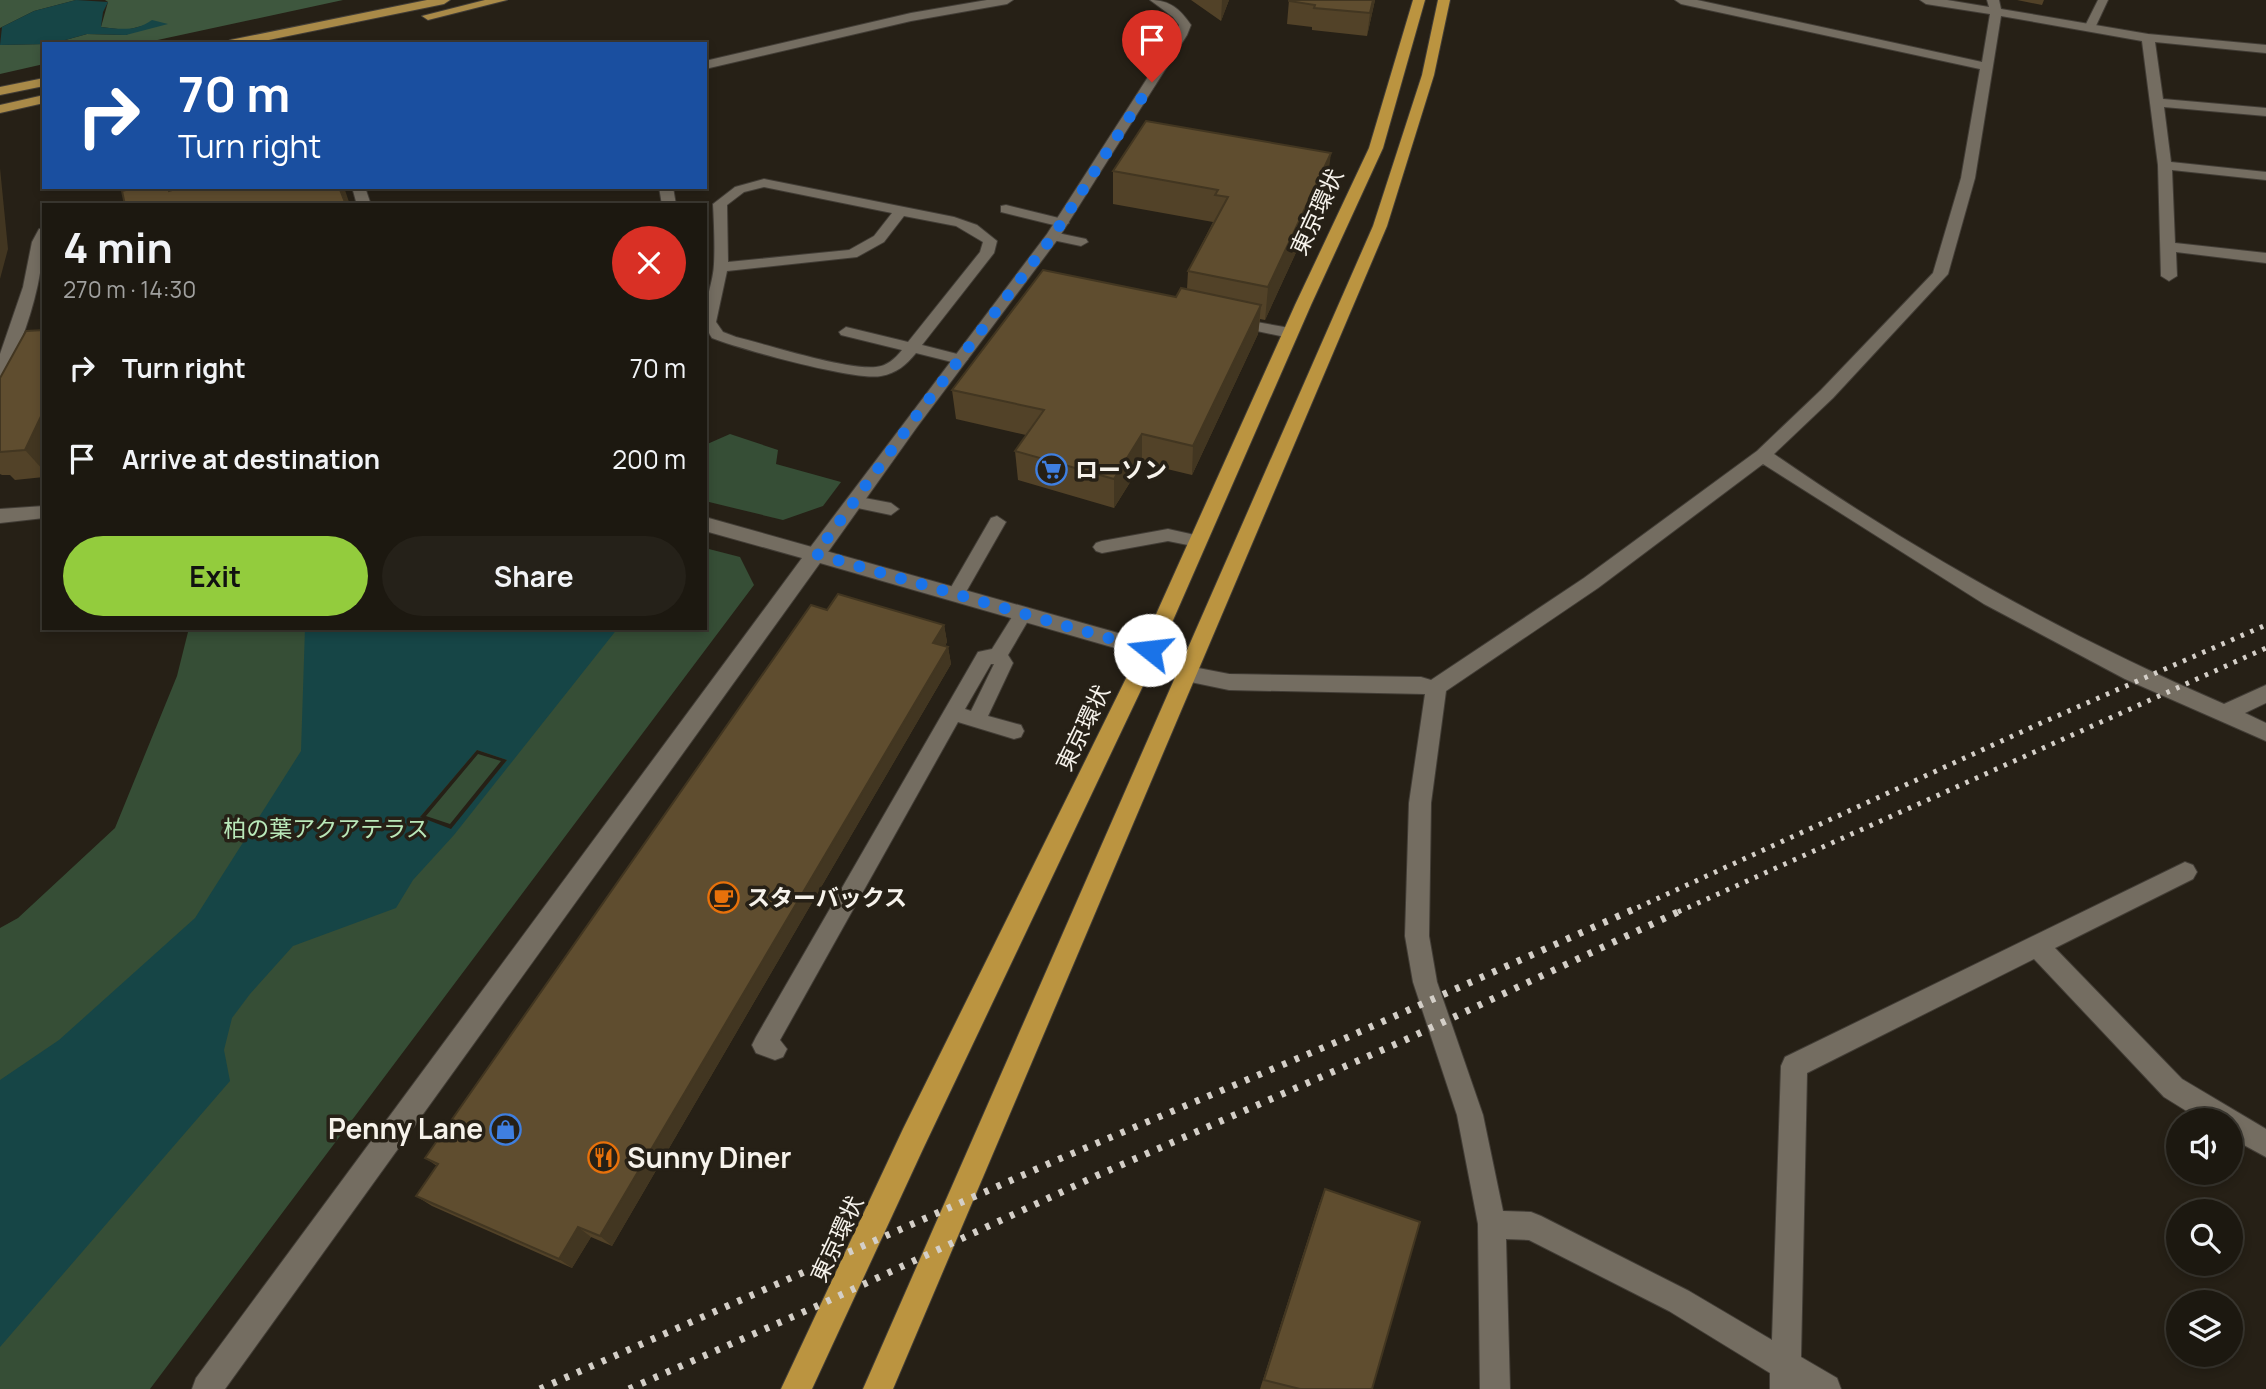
<!DOCTYPE html>
<meta charset="utf-8">
<style>
:root{--surface:#1c1810;--page:#252119;--text:#f1f3f6;--muted:#a0a09f;--line:#3a3730;--accent:#93cc3d}
body{margin:0;font-family:Manrope,"Noto Sans JP",sans-serif;background:var(--page);color:var(--text);height:100vh;display:flex;flex-direction:column;font-size:26px;white-space:nowrap}
*{box-sizing:border-box;margin:0}
p{font-size:23px;color:var(--muted)}
.icon{flex:none;width:38px;height:38px;fill:none;stroke:currentColor;stroke-width:2;stroke-linecap:round;stroke-linejoin:round}
.map{position:relative;flex:1;overflow:hidden}
.drawer{position:absolute;left:42px;top:203px;width:665px;height:427px;display:flex;flex-direction:column;background:var(--surface);border-radius:0px;box-shadow:0 4px 10px #0003,0 0 0 2px var(--line)}
.drawer>*{flex:none}
.banner{position:absolute;left:42px;top:42px;width:665px;height:147px;border-radius:0px;box-shadow:0 4px 10px #0003,0 0 0 2px var(--line);background:#1a4fa0;color:#fff;overflow:hidden}
.buttons{position:absolute;left:2166px;top:1108px;display:grid;gap:14px}
.buttons a{display:grid;place-items:center;width:77px;height:77px;border-radius:50%;background:var(--surface);box-shadow:0 4px 10px #0003,0 0 0 2px var(--line);font-size:35px}
.pin{position:absolute;display:grid;place-items:center;width:60px;height:60px;color:#fff;margin:-72px -30px;border-radius:50% 50% 50% 0;rotate:-45deg;box-shadow:0 0 7px #0007}
.pin .icon{rotate:45deg}
.me{position:absolute;width:77px;margin:-38px;rotate:286deg;stroke-linejoin:round;filter:drop-shadow(0 0 5px #0008)}
.turn{display:flex;align-items:center;gap:24px;height:147px;padding:0 21px;font-size:32px}
.turn .icon{width:91px;height:91px;stroke-width:2.5}
.turn b{display:block;font-size:49px;line-height:60px}
.round{display:grid;place-items:center;flex:none;width:74px;height:74px;border-radius:37px;background:var(--page)}
.overview{display:flex;align-items:center;justify-content:space-between;height:119px;padding:0 21px}
h1{font-size:42px;font-weight:700;line-height:52px}
.action{display:flex;gap:14px;margin-top:auto;padding:14px 21px}
.action a{flex:1;height:80px;border-radius:42px;background:var(--accent);color:#111;font-size:28px;font-weight:700;line-height:80px;text-align:center}
.action a+a{background:var(--page);color:var(--text)}
ul{padding:0;list-style:none}
li{display:flex;align-items:center;gap:21px;height:91px;padding:0 21px}
li div{flex:1}
li b{display:block;font-size:26px}
li em{font-style:normal}
.map>svg:first-child{display:block}
</style>
<div class="map">
<svg width="2266" height="1389" viewBox="0 0 2266 1389">
<rect width="100%" height="100%" fill="#262016"/>
<!-- green -->
<path fill="#364e36" d="M730,434L778,450L776,464L841,482L823,506L783,520L705,501V445Z
M705,548L740,557L754,585L150,1389H0V928L18,918L115,828L177,676L189,628H705Z"/>
<!-- forest -->
<path fill="#3e573e" d="M0,0H76L34,11L0,28Z
M105,0H343L139,44H51L87,34L126,35L146,25L126,30L101,27L108,2Z
M44,44V64L0,74V45Z"/>
<!-- water -->
<path fill="#164546" fill-rule="evenodd" d="M76,0L108,2L103,12L101,27C119,29 136,32 152,20L168,24L126,35L87,34L51,44L0,45L2,27L34,11Z
M305,628H618L454,835L413,880L396,908L293,946L250,994L232,1018L224,1050L230,1081L0,1347V1080L59,1040L195,918L301,751ZM477,750L507,760L451,828L420,817Z"/>
<!-- pier -->
<path fill="#262016" fill-rule="evenodd" d="M477,750L507,760L451,829L420,817ZM478,754L501,761L450,824L426,816Z"/>
<g fill="none" stroke-linecap="round" stroke-linejoin="round">
<defs>
<path id="service" d="M2098,0H2108L2094,30H2086L2084,28Z
M764,179L954,217L977,225L997,241L994,253L922,345L965,356L968,359L965,362L960,364L916,353C906,365 897,373 881,376C855,381 740,349 712,338C696,315 713,290 714,264C715,244 714,224 713,204L735,187ZM764,187L892,213L874,236L849,250L728,262L727,205L744,192ZM904,216L956,226L983,242L980,252L908,342L846,327L839,332L841,335L902,350C895,359 887,366 876,367C845,370 769,345 736,337L723,332L716,322L727,271L857,257L884,242Z
M352,187H365L371,205H357Z
M1006,205L1067,220L1069,223L1062,227L1001,212V206Z
M1053,232L1086,239L1088,242L1081,246L1048,239L1046,236Z
M1234,318L1290,328L1297,333L1290,338L1229,325L1227,322L1229,319Z
M854,496L891,503L899,509L891,515L848,506L846,502Z
M997,516L1006,522L962,599H950L947,594L950,589L991,518Z
M1168,529L1204,537L1207,541L1198,547L1168,541L1102,553L1096,551L1093,547L1096,543L1102,541Z
M1023,607L1029,609L1032,614L1008,655L1013,663L988,716L1021,725L1024,731L1021,737L1014,739L958,722L780,1040L787,1049L783,1057L775,1060L756,1053L752,1045L756,1037L978,652L992,649L1017,609ZM991,664H994L971,711L965,709Z"/>
<path id="minor" d="M987,0H1013L1007,4L911,21L705,69V61L911,13Z
M1150,0C1170,0 1180,9 1191,25L1187,35L1058,239L917,427L823,559H809L806,554L809,549L1047,234L1175,35L1179,25L1173,17Z
M1675,0H1697L1982,62L1990,14L1926,4L1920,0H1947L1989,7L1987,0H1999L2001,9L2148,34L2266,45V53L2155,42L2163,99L2266,108V116L2164,107L2171,162L2266,172V180L2172,170L2175,243L2266,253V263L2176,252L2177,276L2169,281L2161,276L2158,165L2142,41L2001,16L1975,178L1948,274L1833,398L1774,454C1915,552 2067,636 2224,704L2266,685V703L2245,713L2266,723V741L2125,679L1984,604L1763,464L1598,588L1446,691L1431,803L1429,936L1437,982L1483,1115L1503,1211L1531,1212L1541,1216L1689,1291L1772,1340L1781,1066L1785,1057L2185,862L2193,865L2197,872L2193,879L2055,948L2182,1079L2266,1129V1157L2231,1138V1120H2201L2164,1097L2034,959L1807,1073L1801,1357L1837,1378L1841,1389H1770V1373L1669,1311L1529,1240L1506,1239L1510,1389H1480L1478,1224L1457,1115L1413,982L1405,936L1409,803L1425,694L1229,690L1181,680L1178,674L1181,668L1188,666L1229,674L1421,677L1431,680L1584,578L1757,451L1821,390L1933,273L1961,178L1980,69L1681,4Z
M659,187H673L676,205H662Z
M44,228C44,280 28,326 8,374L0,379V354L23,287L32,242L39,229Z"/>
<path id="tertiary" d="M44,506V518L0,523V509Z
M705,517L1150,642L1157,644L1160,650L1157,656L1150,658L820,563L225,1389H192L196,1378L802,558L705,531Z"/>
<path id="primary" d="M427,0H450L444,4L249,44H224L230,40Z
M485,0H507L428,20L422,16Z
M44,78V86L0,95V87Z
M44,95V103L0,113V105Z"/>
<path id="trunk" d="M1413,0H1425L1383,148L1311,305L1160,650L923,1149L812,1389H781L903,1129L1140,650L1295,305L1369,148Z
M1438,0H1450L1434,75L1387,226L893,1389H863L1373,226L1422,75Z"/>
</defs>
<!-- service casing -->
<use href="#service" stroke="#423d36" stroke-width="2"/>
<!-- minor casing -->
<use href="#minor" stroke="#423d36" stroke-width="2"/>
<!-- tertiary casing -->
<use href="#tertiary" stroke="#423d36" stroke-width="2"/>
<!-- primary casing -->
<use href="#primary" stroke="#423d36" stroke-width="2"/>
<!-- trunk casing -->
<use href="#trunk" stroke="#423d36" stroke-width="2"/>
<!-- service -->
<use href="#service" fill="#746d61" fill-rule="evenodd"/>
<!-- minor -->
<use href="#minor" fill="#746d61" fill-rule="evenodd"/>
<!-- tertiary -->
<use href="#tertiary" fill="#746d61" fill-rule="evenodd"/>
<!-- primary -->
<use href="#primary" fill="#a98a48" fill-rule="evenodd"/>
<!-- trunk -->
<use href="#trunk" fill="#bb9440" fill-rule="evenodd"/>
<!-- rail-far1 -->
<path stroke="#d4cfc8" stroke-width="5" stroke-dasharray="3.5 7" stroke-linecap="butt" d="M1628,912L2041,723L2266,625
M1678,912L2266,648"/>
<!-- rail -->
<path stroke="#d4cfc8" stroke-width="7" stroke-dasharray="4.5 9" stroke-linecap="butt" d="M540,1389L1057,1160L1346,1038L1632,910
M629,1389L817,1306L1096,1176L1405,1040L1682,910"/>
</g>
<!-- wall -->
<path fill="#524228" d="M1191,0H1229L1221,21Z
M1289,0H1375L1367,36L1312,30V27L1287,24Z
M2017,0H2044L2042,5Z
M1113,171L1327,185L1265,320L1260,319L1258,334L1192,475L1142,463L1114,508L1018,480L1015,451L1026,435L956,419L952,390L1176,297L1187,289L1188,271L1213,222L1113,204Z
M44,330V477L15,480L10,475H2L0,474V378Z
M827,610L944,625L947,642L945,646L948,647L951,664L612,1246L591,1237L572,1268L432,1206L416,1196L437,1166L425,1158Z
M1325,1189L1372,1389H1260L1319,1204Z"/>
<!-- shaded-wall -->
<path fill="#423621" d="M1222,0H1229L1221,21Z
M1373,0H1375L1367,36L1370,13Z
M1331,153L1327,185L1265,320L1268,287Z
M0,168L8,249L0,279Z
M339,187H344L350,205H346Z
M1261,305L1258,334L1192,475L1193,446Z
M44,410V471L25,450Z
M1142,434V463L1114,508V479Z
M944,625L947,642L937,659L933,643Z
M948,647L951,664L612,1246L600,1236Z
M578,1227L591,1237L572,1268L559,1259Z"/>
<!-- building -->
<path fill="#5f4d2f" stroke="#423621" stroke-width="2" d="M1289,0H1373L1370,13L1314,8L1315,5L1289,1Z
M1146,121L1331,153L1268,287L1188,271L1228,197L1215,195L1218,190L1113,171Z
M137,187H168L169,191L182,187H339L346,205H125L122,191Z
M1043,270L1176,297L1181,288L1261,305L1193,446L1142,434L1114,479L1015,451L1044,410L952,390Z
M44,330V410L25,450L0,452V378L26,331Z
M838,594L944,625L933,643L948,647L600,1236L578,1227L559,1259L416,1196L438,1164L425,1158L811,605L827,610Z
M1325,1189L1420,1222L1372,1389H1300L1264,1380Z"/>
<g fill="none" stroke-linecap="round" stroke-linejoin="round">
<!-- route -->
<path stroke="#1a73e8" stroke-width="12" stroke-dasharray="0 21.6" d="M1150,650L816,554L911,423L1053,236L1152,82"/>
</g>
<!-- icons -->
<defs>
<symbol id="supermarket-ring" viewBox="-11 -11 22 22"><circle r="9.5" fill="#262016" stroke="#3f7fe0" stroke-width="1.5"/><path d="M-6-5.5h2.5l.6 2H6L4.5 2H-2.5L-4.4-4H-6ZM-1.5 3.2a1.3 1.3 0 1 0 .1 0ZM3 3.2a1.3 1.3 0 1 0 .1 0Z" fill="#3f7fe0"/></symbol>
<symbol id="cafe-ring" viewBox="-11 -11 22 22"><circle r="9.5" fill="#262016" stroke="#e8710a" stroke-width="1.5"/><path d="M-5.5-4.5H6V0H3Q3 3.5 0 3.5H-2.5Q-5.5 3.5-5.5 0ZM3-3.2v2h1.7v-2ZM-6 4.5H4V6H-6Z" fill="#e8710a"/></symbol>
<symbol id="shop-ring" viewBox="-11 -11 22 22"><circle r="9.5" fill="#262016" stroke="#3f7fe0" stroke-width="1.5"/><path d="M-5-2.5h2.3a2.7 3.5 0 0 1 5.4 0H5L5.5 6h-11ZM-1.5-2.5h3a1.5 2.3 0 0 0-3 0Z" fill="#3f7fe0"/></symbol>
<symbol id="restaurant-ring" viewBox="-11 -11 22 22"><circle r="9.5" fill="#262016" stroke="#e8710a" stroke-width="1.5"/><path d="M-5-6h1v4h1v-4h1v4h1v-4h1v5L-1.5 .5V6h-2V.5L-5-1ZM5-6V6H3V1.5H1.5Q1.5-4 5-6Z" fill="#e8710a"/></symbol>
</defs>
<g fill-rule="evenodd">
<use href="#supermarket-ring" x="1034" y="452" width="35" height="35"/>
<use href="#cafe-ring" x="706" y="880" width="35" height="35"/>
<use href="#shop-ring" x="488" y="1112" width="35" height="35"/>
<use href="#restaurant-ring" x="586" y="1140" width="35" height="35"/>
</g>
<g text-anchor="middle" stroke-width="7" stroke-linejoin="round" paint-order="stroke">
<!-- street labels -->
<g font-size="23" fill="#f6f2eb" stroke="#262016">
<text transform="translate(1317 212) rotate(-65)" y="8">東京環状</text>
<text transform="translate(1083 728) rotate(-64)" y="8">東京環状</text>
<text transform="translate(837 1239) rotate(-65)" y="8">東京環状</text>
</g>
<!-- poi labels -->
<g font-size="23" font-weight="bold" fill="#f6f2eb" stroke="#262016" text-anchor="start">
<text x="1075" y="478">ローソン</text>
<text x="747" y="906">スターバックス</text>
</g>
<!-- park labels -->
<g font-size="23" fill="#b9e8b9" stroke="#262016">
<text x="326" y="837">柏の葉アクアテラス</text>
</g>
<!-- near-poi labels -->
<g font-size="28" font-weight="bold" fill="#f6f2eb" stroke="#262016" text-anchor="end">
<text x="483" y="1139">Penny Lane</text>
<text x="627" y="1168" text-anchor="start">Sunny Diner</text>
</g>
</g>
</svg>
<div class="buttons">
<a><svg class="icon" aria-label="sound" viewBox="0 0 24 24"><path d="M4 9h4l5-4v14l-5-4H4zM17 9q2 3 0 6"/></svg></a>
<a><svg class="icon" aria-label="search" viewBox="0 0 24 24"><circle cx="10" cy="10" r="6"/><path d="M15 15l6 6"/></svg></a>
<a><svg class="icon" aria-label="layers" viewBox="0 0 24 24"><path d="M12 4l9 5-9 5-9-5zM3 14l9 5 9-5"/></svg></a>
</div>
<div class="pin" style="left:1152px;top:82px;background:#d93025"><svg class="icon" aria-label="arrive" viewBox="0 0 24 24"><path d="M6 21V4h12l-3 4 3 4H6"/></svg></div>
<svg class="me" style="left:1150px;top:650px" viewBox="-20 -20 40 40"><circle r="19" fill="#fff"/><path d="M0-13L10 11 0 6-10 11z" fill="#1a73e8"/></svg>
<div class="banner">
<div class="turn"><svg class="icon" aria-label="right" viewBox="0 0 24 24"><path d="M7 20v-9h11M14 6l5 5-5 5"/></svg><div><b>70 m</b>Turn right</div></div>
</div>
<section class="drawer">
<div class="overview"><div><h1>4 min</h1><p>270 m · 14:30</p></div><a class="round" style="background:#d93025;color:#fff"><svg class="icon" aria-label="close" viewBox="0 0 24 24"><path d="M6 6l12 12M18 6L6 18"/></svg></a></div>
<ul>
<li><svg class="icon" aria-label="right" viewBox="0 0 24 24"><path d="M7 20v-9h11M14 6l5 5-5 5"/></svg><div><b>Turn right</b></div><em>70 m</em></li>
<li><svg class="icon" aria-label="arrive" viewBox="0 0 24 24"><path d="M6 21V4h12l-3 4 3 4H6"/></svg><div><b>Arrive at destination</b></div><em>200 m</em></li>
</ul>
<div class="action"><a>Exit</a><a>Share</a></div>
</section>
</div>
